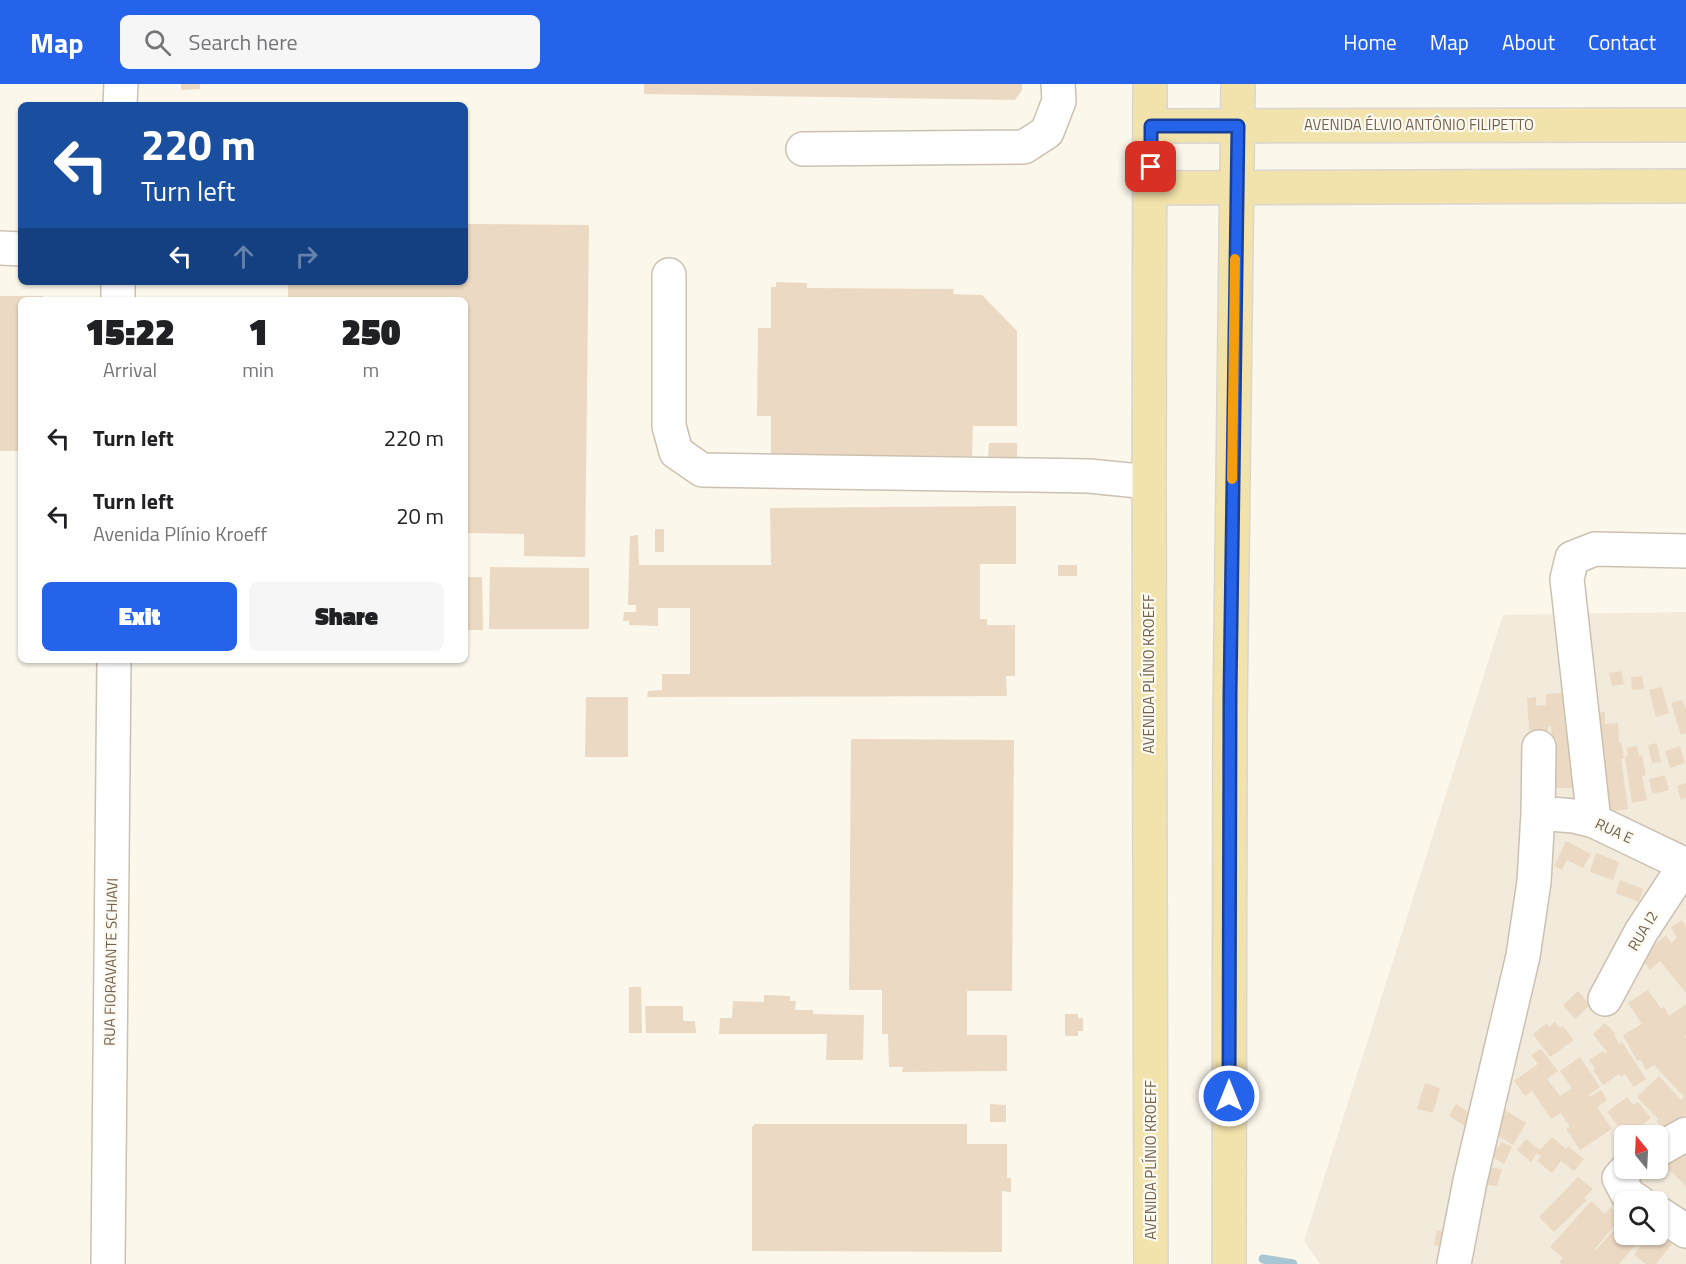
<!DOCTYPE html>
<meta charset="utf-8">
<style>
:root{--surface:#fff;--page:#f6f6f6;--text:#202124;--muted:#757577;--accent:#2563eb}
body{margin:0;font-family:"Titillium Web",sans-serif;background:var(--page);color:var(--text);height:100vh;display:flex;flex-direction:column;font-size:22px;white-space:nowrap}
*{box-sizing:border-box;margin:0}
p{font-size:20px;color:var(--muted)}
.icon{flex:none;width:33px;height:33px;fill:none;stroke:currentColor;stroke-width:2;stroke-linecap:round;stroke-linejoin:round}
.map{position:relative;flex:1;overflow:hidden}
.details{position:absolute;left:18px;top:213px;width:450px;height:366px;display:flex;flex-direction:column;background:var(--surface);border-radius:9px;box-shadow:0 2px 4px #0004}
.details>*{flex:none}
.top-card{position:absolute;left:18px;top:18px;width:450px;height:183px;border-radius:9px;box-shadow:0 2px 4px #0004;background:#1a4fa0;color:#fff;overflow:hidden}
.needle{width:39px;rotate:342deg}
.buttons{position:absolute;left:1614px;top:1041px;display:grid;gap:12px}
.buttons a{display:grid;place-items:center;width:54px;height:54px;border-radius:9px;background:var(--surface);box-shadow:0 2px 4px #0004;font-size:30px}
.pin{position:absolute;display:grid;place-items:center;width:51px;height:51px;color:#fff;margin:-26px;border-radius:12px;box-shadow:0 3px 9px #0006}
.me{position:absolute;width:66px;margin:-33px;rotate:0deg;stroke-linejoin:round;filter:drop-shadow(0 0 4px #0008)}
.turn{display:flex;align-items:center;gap:21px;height:126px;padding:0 24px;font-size:27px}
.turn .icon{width:78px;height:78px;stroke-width:2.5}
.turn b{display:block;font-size:42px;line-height:51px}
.lanes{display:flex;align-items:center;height:57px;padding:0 24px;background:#0003;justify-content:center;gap:30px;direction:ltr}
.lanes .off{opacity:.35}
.eta{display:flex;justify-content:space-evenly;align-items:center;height:102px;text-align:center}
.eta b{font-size:36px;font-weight:800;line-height:42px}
.action{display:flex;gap:12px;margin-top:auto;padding:12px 24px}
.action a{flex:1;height:69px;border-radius:9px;background:var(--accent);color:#fff;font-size:24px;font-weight:800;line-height:69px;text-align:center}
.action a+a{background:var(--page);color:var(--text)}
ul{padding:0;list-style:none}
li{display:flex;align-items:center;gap:18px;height:78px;padding:0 24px}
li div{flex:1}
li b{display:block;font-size:22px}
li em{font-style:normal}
header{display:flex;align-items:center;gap:36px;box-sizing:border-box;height:84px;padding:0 30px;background:var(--accent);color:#fff}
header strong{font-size:28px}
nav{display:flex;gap:33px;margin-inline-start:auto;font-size:21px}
.search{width:420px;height:54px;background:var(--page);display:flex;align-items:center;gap:15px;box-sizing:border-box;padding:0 21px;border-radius:9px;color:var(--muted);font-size:22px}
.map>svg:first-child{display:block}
</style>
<header>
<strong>Map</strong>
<div class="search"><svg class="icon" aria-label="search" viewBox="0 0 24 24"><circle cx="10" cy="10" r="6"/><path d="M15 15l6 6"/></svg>Search here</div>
<nav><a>Home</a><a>Map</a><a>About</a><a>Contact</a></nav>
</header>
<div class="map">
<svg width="1686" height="1180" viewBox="0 0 1686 1180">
<rect width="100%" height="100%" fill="#fbf7eb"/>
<!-- residential -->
<path fill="#f2eada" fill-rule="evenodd" d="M1686,528V1180H1320L1304,1157L1503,531ZM1624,1052H1658V1084H1624ZM1624,1118H1658V1150H1624Z"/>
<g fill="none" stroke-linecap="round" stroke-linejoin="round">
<!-- stream -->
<path stroke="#a8c6d3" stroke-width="9" d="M1263,1175L1293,1180"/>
</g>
<!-- building -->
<path fill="#ebd9c3" d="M181,0H200V5L181,6Z
M644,0H1022V6L1015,16L644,10Z
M465,140L589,141L585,473L524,472V450L465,449V216H288V198H465Z
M776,198L807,199V204L954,205L953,210L982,211L1017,247V342H973L972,372L771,371V332H757L758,244H771V203H776Z
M0,212H43V216H21V367H0Z
M989,359H1017V374H988Z
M1016,422V480H980V535H987V541H1015V592H1006L1007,612L647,613L648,607L662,606V590H690V524H658V542L629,541V537H623L624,528H636V521H628L630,452L638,451L639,481H771L770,424Z
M655,445H664V468H655Z
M1058,481H1077V492H1058Z
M490,483L589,484V545H489Z
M465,493H482L483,546H465Z
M1621,587L1624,600L1612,602L1609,589Z
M1642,592L1644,605L1632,606L1631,593Z
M1662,603L1669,629L1656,633L1649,606Z
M1568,609L1572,654L1573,704H1552L1551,663H1557V655H1552L1551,642L1548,643V651L1534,652L1533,646H1529L1527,614L1536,613V622L1546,621V610Z
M586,613H628V673H585Z
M1682,616L1686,625V649L1681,651L1671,619Z
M1605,628V640L1618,639L1619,659H1621L1624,674L1621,675L1628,725L1608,728L1594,629Z
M851,655L1014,656L1012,907H967V951H1007V987L902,988L903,983H889L888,950H882V906H849Z
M1657,659L1661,678L1652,679L1648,661Z
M1637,662L1639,672L1642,671L1646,691L1642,692L1647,716L1632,719L1625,673L1628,672L1627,664Z
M1680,662L1685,679L1670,684L1665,667Z
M1665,691L1669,706L1652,710L1649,695Z
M1686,699V714L1681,716L1677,702Z
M1566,757L1591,770L1583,784L1567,776L1562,786L1554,782Z
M1596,769L1619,778L1613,796L1590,788Z
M1620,796L1643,805L1639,818L1616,809Z
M1682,836L1686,843V909L1660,877L1650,886L1637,866L1651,864L1666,851L1671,859L1677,854L1671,843Z
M629,903H641L642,949H629Z
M1648,906L1661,925L1664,923L1669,932L1686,920V951L1684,953L1686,954V1030L1665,1047L1656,1037L1658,1035L1637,1013L1659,992L1681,1016L1684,1013L1654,981L1646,986L1641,976L1637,977L1623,951L1642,940L1628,919Z
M1578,907L1590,921L1575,935L1563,921Z
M764,911L790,912V917H796L795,926H813V930L864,931L863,976H826L827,950H719L720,934H732L733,917L764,918Z
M645,922H683V937H695L696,949H646Z
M1065,930H1078V934H1083V947H1078V952H1065Z
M1555,938L1560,944L1563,942L1574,956L1550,973L1533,950L1547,939L1549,943Z
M1605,939L1616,950L1614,951L1619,960L1622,958L1646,995L1634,1003L1625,990L1621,993L1619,990L1603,1001L1593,986L1595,984L1589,976L1603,967L1605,969L1607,968L1593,950Z
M1541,965L1558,987L1547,995L1560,1012L1572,1004L1560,987L1580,973L1600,1003L1589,1011L1590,1013L1601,1006L1607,1016L1597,1023L1612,1045L1580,1066L1566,1045L1570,1043L1561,1029L1551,1035L1532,1007L1525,1012L1514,997L1538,980L1531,971Z
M1425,999L1440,1004L1433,1029L1417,1025Z
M1627,1013L1633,1021L1638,1018L1651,1034L1643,1040L1651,1052H1626L1607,1028Z
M990,1020L1006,1021V1038H990Z
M1456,1020L1473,1031L1466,1043L1449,1032Z
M1505,1026L1526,1039L1513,1061L1492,1048Z
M755,1040H967V1060H1007V1094H1011V1108L1002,1107V1168L752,1167V1043Z
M1552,1053L1566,1065L1568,1062L1584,1075L1574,1087L1561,1077L1552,1089L1537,1077L1541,1072L1537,1069L1531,1078L1517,1066L1526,1055L1540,1066Z
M1686,1057V1103L1671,1087L1668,1090L1659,1080Z
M1501,1058L1512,1063L1504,1080L1486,1069L1490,1060L1498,1064Z
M1484,1083L1502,1085L1497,1102L1480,1100Z
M1578,1093L1593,1105L1584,1114L1587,1116L1554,1148L1539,1133Z
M1591,1117L1605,1130L1611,1123L1622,1133L1599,1160L1595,1165L1596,1166L1624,1134V1150H1648L1639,1161L1637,1159L1619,1180H1561L1559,1179L1563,1174L1550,1163Z
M1437,1146L1452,1150L1449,1164L1434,1161Z
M1658,1149L1672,1160L1656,1180H1646L1634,1171L1650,1150H1658Z"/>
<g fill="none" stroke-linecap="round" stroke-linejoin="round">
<defs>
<path id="minor" d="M120,21L121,0
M803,65L1024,63L1047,48L1059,17L1058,0
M0,164L21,165
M669,191V342L676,368L702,386L1089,392L1149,398
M118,216V198
M1538,729L1574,732L1594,737L1686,781
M1594,737L1567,495L1572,474L1595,465L1686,467
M1605,915L1641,848L1685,781
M1658,1066L1686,1050
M1628,1084L1619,1094L1628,1111L1639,1118
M1658,1129L1686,1147
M108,1180L114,576
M1454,1180L1470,1097L1523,872L1534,798L1538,729L1539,663"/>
<path id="major" d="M1150,0L1149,398L1151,1180
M1151,42L1686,41
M1151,104L1686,102
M1229,1180L1230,633L1238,0"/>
</defs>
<!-- minor casing -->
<use href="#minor" stroke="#ccc1b1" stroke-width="36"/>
<!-- major casing -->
<use href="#major" stroke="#dbd6d2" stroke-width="36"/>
<!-- minor -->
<use href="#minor" stroke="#fff" stroke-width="33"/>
<!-- major -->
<use href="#major" stroke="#f2e2ab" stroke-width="33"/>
</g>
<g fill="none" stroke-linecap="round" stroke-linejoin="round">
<defs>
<path id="route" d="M1151,83V42H1238L1230,610L1229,1012"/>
</defs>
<!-- route casing -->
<use href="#route" stroke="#184099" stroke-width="15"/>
<!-- route -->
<use href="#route" stroke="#2563eb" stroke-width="10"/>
<!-- slow -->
<path stroke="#f59e0b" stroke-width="10" d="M1232,395L1235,175"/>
</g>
<g text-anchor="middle" stroke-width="4.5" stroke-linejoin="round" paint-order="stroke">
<!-- street labels -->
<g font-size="15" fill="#736250" stroke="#fdfaf1">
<text x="1419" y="46">AVENIDA ÉLVIO ANTÔNIO FILIPETTO</text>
<text transform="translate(1149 590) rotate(-90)" y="5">AVENIDA PLÍNIO KROEFF</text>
<text transform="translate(1614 747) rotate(25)" y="5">RUA E</text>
<text transform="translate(1643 847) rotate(-59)" y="5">RUA I2</text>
<text transform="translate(111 878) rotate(-89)" y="5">RUA FIORAVANTE SCHIAVI</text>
<text transform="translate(1151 1076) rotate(-90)" y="5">AVENIDA PLÍNIO KROEFF</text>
</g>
</g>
</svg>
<div class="buttons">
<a><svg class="needle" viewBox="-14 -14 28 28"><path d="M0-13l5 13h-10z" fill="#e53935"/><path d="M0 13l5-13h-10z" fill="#757577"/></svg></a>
<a><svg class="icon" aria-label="search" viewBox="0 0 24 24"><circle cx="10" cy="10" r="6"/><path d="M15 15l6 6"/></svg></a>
</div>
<div class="pin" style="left:1151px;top:83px;background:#d93025"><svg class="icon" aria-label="arrive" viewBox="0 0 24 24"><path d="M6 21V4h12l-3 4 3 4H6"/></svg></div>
<svg class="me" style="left:1229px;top:1012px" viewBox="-20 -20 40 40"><circle r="17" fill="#2563eb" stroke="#fff" stroke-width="3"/><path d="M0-11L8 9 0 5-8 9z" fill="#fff"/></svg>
<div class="top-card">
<div class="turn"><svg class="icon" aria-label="left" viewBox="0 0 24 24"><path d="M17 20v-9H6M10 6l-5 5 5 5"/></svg><div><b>220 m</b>Turn left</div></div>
<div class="lanes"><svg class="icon" aria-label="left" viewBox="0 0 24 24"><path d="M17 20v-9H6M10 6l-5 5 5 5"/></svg><svg class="icon off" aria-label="ahead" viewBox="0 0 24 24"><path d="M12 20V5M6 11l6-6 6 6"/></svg><svg class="icon off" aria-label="right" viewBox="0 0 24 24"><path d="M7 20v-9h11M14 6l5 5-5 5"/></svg></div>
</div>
<section class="details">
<div class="eta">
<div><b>15:22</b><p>Arrival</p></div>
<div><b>1</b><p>min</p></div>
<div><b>250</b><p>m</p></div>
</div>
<ul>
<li><svg class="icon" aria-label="left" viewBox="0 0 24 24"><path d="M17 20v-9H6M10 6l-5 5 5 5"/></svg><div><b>Turn left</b></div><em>220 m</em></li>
<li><svg class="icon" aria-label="left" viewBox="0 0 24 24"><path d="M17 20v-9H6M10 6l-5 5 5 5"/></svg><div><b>Turn left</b><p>Avenida Plínio Kroeff</p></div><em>20 m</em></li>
</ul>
<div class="action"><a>Exit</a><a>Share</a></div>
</section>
</div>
